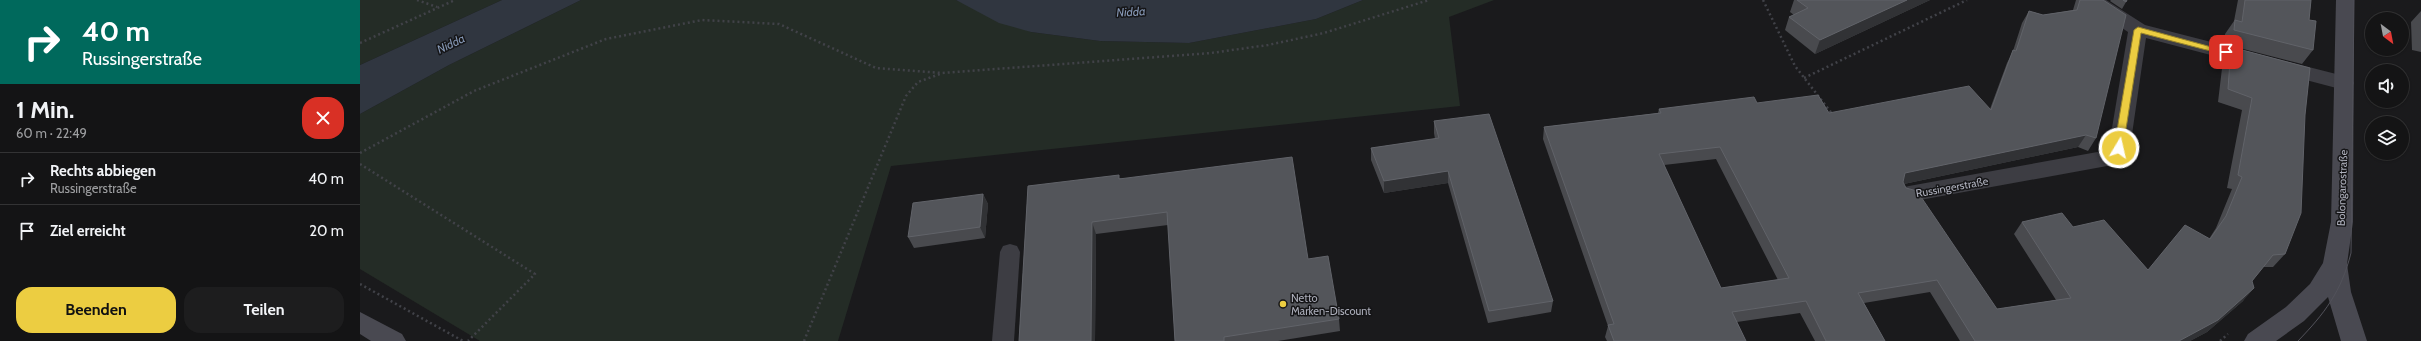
<!DOCTYPE html>
<html lang="de">
<meta charset="utf-8">
<style>
:root{--surface:#141415;--page:#1d1d1e;--text:#f1f3f6;--muted:#9d9ea0;--line:#333334;--accent:#eccd41}
body{margin:0;font-family:Cabin,sans-serif;background:var(--page);color:var(--text);height:100vh;display:flex;flex-direction:column;font-size:15px;white-space:nowrap}
*{box-sizing:border-box;margin:0}
p{font-size:13px;color:var(--muted)}
.icon{flex:none;width:22px;height:22px;fill:none;stroke:currentColor;stroke-width:2;stroke-linecap:round;stroke-linejoin:round}
.map{position:relative;flex:1;overflow:hidden}
.panel{display:flex;flex-direction:column;background:var(--surface);width:360px}
.panel>*{flex:none}
.banner{background:#00695c;color:#fff;overflow:hidden}
.needle{width:26px;rotate:148deg}
.tools{position:absolute;left:2005px;top:12px;display:grid;gap:8px}
.tools a{display:grid;place-items:center;width:44px;height:44px;border-radius:50%;background:var(--surface);box-shadow:0 1px 3px #0004,0 0 0 1px var(--line);font-size:20px}
.pin{position:absolute;display:grid;place-items:center;width:34px;height:34px;color:#fff;margin:-17px;border-radius:8px;box-shadow:0 2px 6px #0006}
.me{position:absolute;width:44px;margin:-22px;rotate:9deg;stroke-linejoin:round;filter:drop-shadow(0 0 3px #0008)}
.turn{display:flex;align-items:center;gap:14px;height:84px;padding:0 16px;font-size:18px}
.turn .icon{width:52px;height:52px;stroke-width:2.5}
.turn b{display:block;font-size:28px;line-height:34px}
.round{display:grid;place-items:center;flex:none;width:42px;height:42px;border-radius:16px;background:var(--page)}
.head{display:flex;align-items:center;justify-content:space-between;height:68px;padding:0 16px}
h1{font-size:24px;font-weight:700;line-height:30px}
.primary-button{display:flex;gap:8px;margin-top:auto;padding:8px 16px}
.primary-button a{flex:1;height:46px;border-radius:16px;background:var(--accent);color:#111;font-size:16px;font-weight:700;line-height:46px;text-align:center}
.primary-button a+a{background:var(--page);color:var(--text)}
ul{padding:0;list-style:none}
li{display:flex;align-items:center;gap:12px;height:52px;padding:0 16px;border-top:1px solid var(--line)}
li div{flex:1}
li b{display:block;font-size:15px}
li em{font-style:normal}
main{display:flex;flex:1;min-height:0}
.map>svg:first-child{display:block}
</style>
<main>
<section class="panel">
<div class="banner">
<div class="turn"><svg class="icon" aria-label="right" viewBox="0 0 24 24"><path d="M7 20v-9h11M14 6l5 5-5 5"/></svg><div><b>40 m</b>Russingerstraße</div></div>
</div>
<div class="head"><div><h1>1 Min.</h1><p>60 m · 22:49</p></div><a class="round" style="background:#d93025;color:#fff"><svg class="icon" aria-label="close" viewBox="0 0 24 24"><path d="M6 6l12 12M18 6L6 18"/></svg></a></div>
<ul>
<li><svg class="icon" aria-label="right" viewBox="0 0 24 24"><path d="M7 20v-9h11M14 6l5 5-5 5"/></svg><div><b>Rechts abbiegen</b><p>Russingerstraße</p></div><em>40 m</em></li>
<li><svg class="icon" aria-label="arrive" viewBox="0 0 24 24"><path d="M6 21V4h12l-3 4 3 4H6"/></svg><div><b>Ziel erreicht</b></div><em>20 m</em></li>
</ul>
<div class="primary-button"><a>Beenden</a><a>Teilen</a></div>
</section>
<div class="map">
<svg width="2061" height="341" viewBox="0 0 2061 341">
<rect width="100%" height="100%" fill="#1a1a1c"/>
<!-- green -->
<path fill="#242c26" d="M0,0H142L0,65Z
M221,0H596L671,32L740,41L829,43L956,19L1003,0H1134L1089,17L1100,106L531,166L478,341H120L0,269V114L89,65Z"/>
<!-- water -->
<path fill="#303640" d="M142,0H221L89,65L0,114V65Z
M596,0H1003L956,19L829,43L740,41L671,32L639,23Z"/>
<g fill="none" stroke-linecap="round" stroke-linejoin="round">
<!-- path -->
<path stroke="#414248" stroke-width="2.5" stroke-dasharray="2 3" stroke-linecap="butt" d="M57,0L77,7
M1403,0L1435,66L1473,115
M0,43L95,0
M1444,78L1607,0
M0,153L114,91L246,39L342,20L419,24L516,68L582,73L851,53L908,45L964,33L1069,0
M0,164L175,274L108,341
M0,284L103,341
M444,341L546,96L558,82L580,74
M1860,341L1868,334"/>
<!-- lane -->
<path fill="#3d3d43" fill-rule="evenodd" d="M650,244L657,246L660,252L654,341H632L640,252L643,246Z"/>
<!-- street -->
<path fill="#3d3d43" fill-rule="evenodd" d="M1724,0H1746L1785,25L1984,76L1991,78L1994,83L1991,88L1984,90L1786,38L1770,148L1758,164L1549,202L1541,200L1538,194L1541,188L1549,186L1743,151L1749,146L1768,32L1726,4Z"/>
<!-- secondary -->
<path fill="#494951" fill-rule="evenodd" d="M1976,0H1994L1993,222L1987,264L1991,292L2007,341H1981L1968,297L1944,321L1916,341H1884L1888,334L1926,307L1950,284L1963,263L1971,222Z
M0,312L42,334L46,341H11L0,334Z"/>
<!-- tram -->
<path stroke="#52525a" stroke-width="1" d="M1938,341C1965,313 1981,292 1991,253L1994,0"/>
</g>
<!-- wall -->
<path fill="#494a4e" fill-rule="evenodd" d="M1434,0H1570L1455,54L1425,30L1429,17L1434,15L1430,12Z
M1716,0H1743L1736,138L1728,151L1718,147L1544,184L1546,188L1637,309L1696,300L1654,234L1662,222L1713,227L1788,270L1849,239L1856,228L1872,189L1867,188L1882,110L1858,102L1863,60L1871,47L1950,68L1925,254L1913,267H1903L1892,281L1883,301L1847,332L1830,341H1600L1570,292L1504,303L1525,341H1455L1440,313L1377,322L1386,341H1247L1245,337L1248,326L1183,139L1184,127L1298,113L1299,109L1397,103L1469,113L1630,109L1647,63L1653,51L1662,23L1669,11L1683,15L1713,10ZM1356,159L1418,280L1361,288L1304,165Z
M1751,0H1767L1766,2L1762,9L1750,1Z
M1878,0H1951L1949,20L1953,50L1942,64L1864,44L1865,34L1874,21Z
M2061,11V52L2052,50L2051,22Z
M1074,121L1193,301L1191,312L1128,323L1088,183L1024,193L1011,160V148L1075,139L1074,133Z
M760,178L948,259L979,319L980,331L918,341H815L808,225L736,234L735,341H659L668,186Z
M623,194L628,204L625,238L554,248L548,237Z"/>
<!-- shaded-wall -->
<path fill="#313235" d="M1547,0H1570L1455,54L1460,40Z
M1726,135L1718,147L1539,185L1545,173Z
M1088,171V183L1024,193V181Z
M623,194L628,204L625,238L620,227Z
M732,222L736,234L735,341H731Z
M1894,288L1883,301L1847,332L1830,341H1819Z"/>
<!-- building -->
<path fill="#53555a" stroke="#616369" fill-rule="evenodd" d="M1437,0H1547L1460,40L1429,17L1448,8Z
M1720,0H1743L1766,15L1736,138L1726,135L1545,173L1543,182L1546,188L1557,191L1637,309L1711,298L1662,222L1702,213L1713,227L1744,220L1788,270L1825,225L1850,239L1866,216L1882,177L1878,175L1892,98L1868,89L1871,47L1950,68L1945,115L1941,213L1925,254L1913,255L1892,281L1894,288L1858,320L1819,341H1615L1577,280L1498,293L1525,341H1466L1446,301L1372,312L1386,341H1254L1248,325L1254,324L1184,127L1301,113L1299,109L1394,97L1397,103L1458,95L1469,113L1609,86L1631,110L1653,50L1656,51L1669,11L1683,15L1717,10ZM1360,147L1429,278L1361,288L1299,154Z
M1763,0H1767L1766,2Z
M1885,0H1951L1949,20L1956,21L1953,50L1874,30L1875,20L1882,22Z
M1129,114L1193,301L1129,311L1088,171L1024,181L1011,148L1079,138L1074,121Z
M932,157L948,259L968,256L979,319L864,337V341H815L807,212L732,222L731,341H659L668,186L759,175V179Z
M623,194L620,227L548,237L553,203Z"/>
<!-- route -->
<path fill="#eccd41" stroke="#99852a" d="M1778,27L1870,52L1866,55L1781,33L1763,148L1759,151L1754,148L1774,30Z"/>
<!-- markers -->
<circle fill="#eccd41" stroke="#151517" stroke-width="1.5" cx="923" cy="304" r="4"/>
<g text-anchor="middle" stroke-width="3" stroke-linejoin="round" paint-order="stroke">
<!-- street labels -->
<g font-size="11" fill="#adafbb" stroke="#151517">
<text transform="translate(1592 187) rotate(-10)" y="4">Russingerstraße</text>
<text transform="translate(1982 188) rotate(-88)" y="4">Bolongarostraße</text>
</g>
<!-- poi labels -->
<g font-size="11" fill="#adafbb" stroke="#151517" text-anchor="start">
<text x="931" y="302">Netto<tspan x="931" dy="13">Marken-Discount</tspan></text>
</g>
<!-- water labels -->
<g font-size="12" font-style="italic" fill="#8597b4" stroke="#151517">
<text transform="translate(771 12) rotate(-3)" y="4">Nidda</text>
<text transform="translate(91 44) rotate(-26)" y="4">Nidda</text>
</g>
</g>
</svg>
<div class="tools">
<a><svg class="needle" viewBox="-14 -14 28 28"><path d="M0-13l5 13h-10z" fill="#e53935"/><path d="M0 13l5-13h-10z" fill="#9d9ea0"/></svg></a>
<a><svg class="icon" aria-label="sound" viewBox="0 0 24 24"><path d="M4 9h4l5-4v14l-5-4H4zM17 9q2 3 0 6"/></svg></a>
<a><svg class="icon" aria-label="layers" viewBox="0 0 24 24"><path d="M12 4l9 5-9 5-9-5zM3 14l9 5 9-5"/></svg></a>
</div>
<div class="pin" style="left:1866px;top:52px;background:#d93025"><svg class="icon" aria-label="arrive" viewBox="0 0 24 24"><path d="M6 21V4h12l-3 4 3 4H6"/></svg></div>
<svg class="me" style="left:1759px;top:148px" viewBox="-20 -20 40 40"><circle r="17" fill="#eccd41" stroke="#fff" stroke-width="3"/><path d="M0-11L8 9 0 5-8 9z" fill="#fff"/></svg>
</div>
</main>
